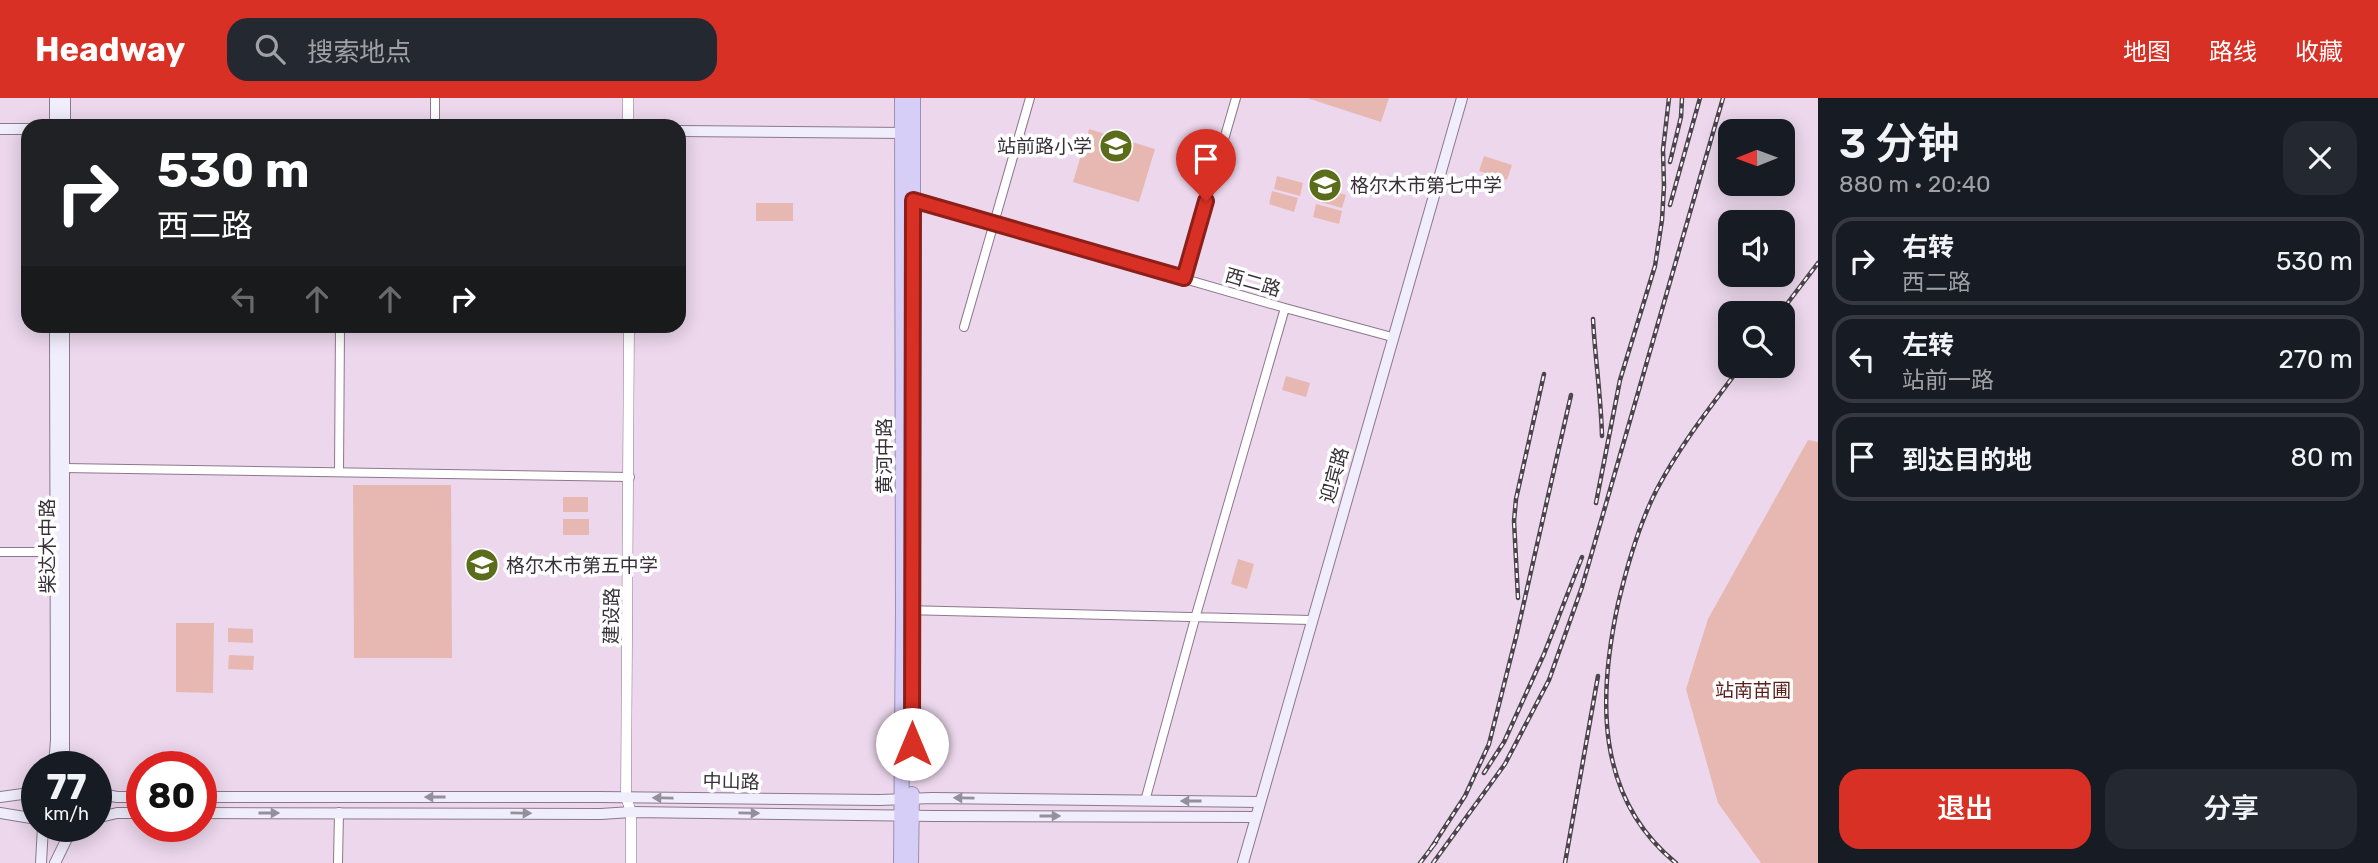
<!DOCTYPE html>
<html lang="zh">
<meta charset="utf-8">
<style>
:root{--surface:#171b24;--page:#242831;--text:#f1f3f6;--muted:#9ea1a6;--line:#363941;--accent:#d93025}
body{margin:0;font-family:Rubik,"Noto Sans SC",sans-serif;background:var(--page);color:var(--text);height:100vh;display:flex;flex-direction:column;font-size:26px;white-space:nowrap}
*{box-sizing:border-box;margin:0}
p{font-size:23px;color:var(--muted)}
.icon{flex:none;width:38px;height:38px;fill:none;stroke:currentColor;stroke-width:2;stroke-linecap:round;stroke-linejoin:round}
.map{position:relative;flex:1;overflow:hidden}
.side{display:flex;flex-direction:column;background:var(--surface);width:560px}
.side>*{flex:none}
.hud{position:absolute;left:21px;top:21px;width:665px;height:214px;border-radius:21px;box-shadow:0 4px 18px #0003;background:#202124;color:#fff;overflow:hidden}
.needle{width:46px;rotate:269deg}
.controls{position:absolute;left:1718px;top:21px;display:grid;gap:14px}
.controls a{display:grid;place-items:center;width:77px;height:77px;border-radius:14px;background:var(--surface);box-shadow:0 4px 18px #0003;font-size:35px}
.speed{position:absolute;left:21px;top:653px;display:flex;gap:14px;font-size:35px;font-weight:700;text-align:center}
.speed>*{display:grid;place-content:center;width:91px;height:91px;border-radius:50%;background:var(--surface);box-shadow:0 4px 18px #0003;line-height:1}
.speed small{font-size:18px;font-weight:400}
.speed .limit{border:10px solid #d22;background:#fff;color:#111}
.pin{position:absolute;display:grid;place-items:center;width:60px;height:60px;color:#fff;margin:-72px -30px;border-radius:50% 50% 50% 0;rotate:-45deg;box-shadow:0 0 7px #0007}
.pin .icon{rotate:45deg}
.me{position:absolute;width:77px;margin:-38px;rotate:0deg;stroke-linejoin:round;filter:drop-shadow(0 0 5px #0008)}
.turn{display:flex;align-items:center;gap:24px;height:147px;padding:0 21px;font-size:32px}
.turn .icon{width:91px;height:91px;stroke-width:2.5}
.turn b{display:block;font-size:49px;line-height:60px}
.lanes{display:flex;align-items:center;height:66px;padding:0 21px;background:#0003;justify-content:center;gap:35px;direction:ltr}
.lanes .off{opacity:.35}
.round{display:grid;place-items:center;flex:none;width:74px;height:74px;border-radius:21px;background:var(--page)}
.summary{display:flex;align-items:center;justify-content:space-between;height:119px;padding:0 21px}
h1{font-size:42px;font-weight:600;line-height:52px}
.button{display:flex;gap:14px;margin-top:auto;padding:14px 21px}
.button a{flex:1;height:80px;border-radius:21px;background:var(--accent);color:#fff;font-size:28px;font-weight:600;line-height:80px;text-align:center}
.button a+a{background:var(--page);color:var(--text)}
ul{padding:0;list-style:none}
li{display:flex;align-items:center;gap:21px;height:88px;margin:0 14px 10px;padding:0 7px;border:4px solid var(--line);border-radius:21px}
li div{flex:1}
li b{display:block;font-size:26px}
li em{font-style:normal}
header{display:flex;align-items:center;gap:42px;box-sizing:border-box;height:98px;padding:0 35px;background:var(--accent);color:#fff}
header strong{font-size:33px}
nav{display:flex;gap:38px;margin-inline-start:auto;font-size:24px}
.search{width:490px;height:63px;background:var(--page);display:flex;align-items:center;gap:18px;box-sizing:border-box;padding:0 24px;border-radius:21px;color:var(--muted);font-size:26px}
main{display:flex;flex:1;min-height:0}
.map>svg:first-child{display:block}
</style>
<header>
<strong>Headway</strong>
<div class="search"><svg class="icon" aria-label="search" viewBox="0 0 24 24"><circle cx="10" cy="10" r="6"/><path d="M15 15l6 6"/></svg>搜索地点</div>
<nav><a>地图</a><a>路线</a><a>收藏</a></nav>
</header>
<main>
<div class="map">
<svg width="1818" height="765" viewBox="0 0 1818 765">
<rect width="100%" height="100%" fill="#ecd7ec"/>
<!-- green -->
<path fill="#e7b8b1" d="M1307,0H1389L1381,24Z
M1089,31L1155,51L1139,104L1073,84Z
M1484,58L1512,67L1507,82L1479,73Z
M1277,78L1303,85L1300,98L1274,91Z
M1320,89L1346,97L1342,110L1317,103Z
M1272,93L1298,100L1294,114L1269,106Z
M756,105H793V123H756Z
M1316,106L1342,113L1339,126L1313,119Z
M1286,278L1310,285L1306,299L1282,292Z
M1808,342L1818,344V765H1761L1718,705L1686,591L1708,521Z
M353,387H451L452,560H354Z
M563,399H588V414H563Z
M563,421H589V437H563Z
M1238,461L1254,466L1247,491L1231,486Z
M176,525H214L213,595L176,594Z
M228,530L253,531V545L228,544Z
M229,557L254,558L253,572L228,571Z"/>
<g fill="none" stroke-linecap="round" stroke-linejoin="round">
<defs>
<path id="minor" d="M435,0V28
M912,102L1285,210L1392,239
M1184,180L1236,0
M964,229L1030,0
M64,370L630,379
M339,374L340,228
M0,454H56
M903,512L1311,522
M1145,703L1196,517L1285,210
M338,765L339,714"/>
<path id="tertiary" d="M628,28V0
M629,228L626,699L631,714V765"/>
<path id="secondary" d="M55,0V28
M65,28V0
M0,31H28
M679,33L907,35
M64,228V653L68,668
M54,668L56,642L55,228
M96,695L117,699H142
M0,699L37,694
M201,699H600L880,702L932,700L1260,704
M0,715L37,721
M201,715L601,716L631,714L933,718L1256,719
M96,720L117,715H142
M51,728L60,730L69,728
M41,765L43,728
M55,765L73,728
M1243,765L1462,0"/>
<path id="trunk" d="M913,330V0
M901,765L903,512L902,0
M911,765L912,696"/>
</defs>
<!-- minor casing -->
<use href="#minor" stroke="#8c788c" stroke-width="10"/>
<!-- tertiary casing -->
<use href="#tertiary" stroke="#8c788c" stroke-width="11"/>
<!-- secondary casing -->
<use href="#secondary" stroke="#8c788c" stroke-width="12"/>
<!-- trunk casing -->
<use href="#trunk" stroke="#998fb4" stroke-width="16"/>
<!-- minor -->
<use href="#minor" stroke="#fff" stroke-width="8"/>
<!-- tertiary -->
<use href="#tertiary" stroke="#fff" stroke-width="10"/>
<!-- secondary -->
<use href="#secondary" stroke="#f0edfc" stroke-width="10"/>
<!-- trunk -->
<use href="#trunk" stroke="#d7cef8" stroke-width="14"/>
<defs>
<path id="rail" d="M1670,64L1681,19L1682,0
M1670,107L1700,0
M1780,215L1818,165
M1593,221C1595,260 1601,298 1602,338
M1596,405L1620,282L1655,168L1662,122L1664,88L1663,52L1669,0
M1518,500L1514,423L1516,401L1544,276
M1484,675L1504,644L1544,556L1582,459
M1430,752L1465,698L1489,646L1517,535L1571,297
M1420,765L1436,744
M1433,765L1505,666L1549,582L1582,489L1723,0
M1565,765L1598,578
M1676,765C1595,699 1598,599 1618,506C1627,468 1639,426 1657,391C1681,346 1711,308 1741,268"/>
</defs>
<!-- rail casing -->
<use href="#rail" stroke="#4c434c" stroke-width="4.5"/>
<!-- rail -->
<use href="#rail" stroke="#fff" stroke-width="2" stroke-dasharray="5" stroke-linecap="butt"/>
</g>
<!-- one-way arrows -->
<defs><path id="oneway-solid" d="M-6-.8H1V-3.2L6.5 0L1 3.2V.8H-6Z" transform="scale(1.75)"/></defs>
<g fill="#948f9a">
<use href="#oneway-solid" transform="translate(435 699) rotate(-180)"/>
<use href="#oneway-solid" transform="translate(663 700) rotate(-179)"/>
<use href="#oneway-solid" transform="translate(964 700) rotate(-179)"/>
<use href="#oneway-solid" transform="translate(1191 703) rotate(-180)"/>
<use href="#oneway-solid" transform="translate(269 715)"/>
<use href="#oneway-solid" transform="translate(521 715) rotate(1)"/>
<use href="#oneway-solid" transform="translate(749 715) rotate(1)"/>
<use href="#oneway-solid" transform="translate(1050 718)"/>
</g>
<g fill="none" stroke-linecap="round" stroke-linejoin="round">
<defs>
<path id="route" d="M912,646L913,102L1184,180L1206,103"/>
</defs>
<!-- route casing -->
<use href="#route" stroke="#8d1f18" stroke-width="18"/>
<!-- route -->
<use href="#route" stroke="#d93025" stroke-width="12"/>
</g>
<!-- icons -->
<defs>
<symbol id="school-disc" viewBox="-11 -11 22 22"><circle r="9.5" fill="#5b6d1a" stroke="#fff"/><path d="M0-5L7-2L0 1L-7-2ZM-4 1L0 2.5L4 1V4Q0 6-4 4Z" fill="#fff"/></symbol>
</defs>
<g fill-rule="evenodd">
<use href="#school-disc" x="1097" y="29" width="38" height="38"/>
<use href="#school-disc" x="1306" y="68" width="38" height="38"/>
<use href="#school-disc" x="463" y="448" width="38" height="38"/>
</g>
<g text-anchor="middle" stroke-width="7" stroke-linejoin="round" paint-order="stroke">
<!-- poi labels -->
<g font-size="19" fill="#393139" stroke="#fff" text-anchor="start">
<text x="1092" y="55" text-anchor="end">站前路小学</text>
<text x="1350" y="94">格尔木市第七中学</text>
<text x="506" y="474">格尔木市第五中学</text>
</g>
<!-- street labels -->
<g font-size="19" fill="#393139" stroke="#fff">
<text transform="translate(1253 184) rotate(16)" y="7">西二路</text>
<text transform="translate(884 358) rotate(-90)" y="7">黄河中路</text>
<text transform="translate(1334 377) rotate(-74)" y="7">迎宾路</text>
<text transform="translate(47 448) rotate(-90)" y="7">柴达木中路</text>
<text transform="translate(611 518) rotate(-89)" y="7">建设路</text>
<text transform="translate(731 683) rotate(1)" y="7">中山路</text>
</g>
<!-- park labels -->
<g font-size="19" fill="#5a1f1a" stroke="#fff">
<text x="1753" y="599">站南苗圃</text>
</g>
</g>
</svg>
<div class="controls">
<a><svg class="needle" viewBox="-14 -14 28 28"><path d="M0-13l5 13h-10z" fill="#e53935"/><path d="M0 13l5-13h-10z" fill="#9ea1a6"/></svg></a>
<a><svg class="icon" aria-label="sound" viewBox="0 0 24 24"><path d="M4 9h4l5-4v14l-5-4H4zM17 9q2 3 0 6"/></svg></a>
<a><svg class="icon" aria-label="search" viewBox="0 0 24 24"><circle cx="10" cy="10" r="6"/><path d="M15 15l6 6"/></svg></a>
</div>
<div class="speed"><div>77<small>km/h</small></div><div class="limit">80</div></div>
<div class="pin" style="left:1206px;top:103px;background:#d93025"><svg class="icon" aria-label="arrive" viewBox="0 0 24 24"><path d="M6 21V4h12l-3 4 3 4H6"/></svg></div>
<svg class="me" style="left:912px;top:646px" viewBox="-20 -20 40 40"><circle r="19" fill="#fff"/><path d="M0-13L10 11 0 6-10 11z" fill="#d93025"/></svg>
<div class="hud">
<div class="turn"><svg class="icon" aria-label="right" viewBox="0 0 24 24"><path d="M7 20v-9h11M14 6l5 5-5 5"/></svg><div><b>530 m</b>西二路</div></div>
<div class="lanes"><svg class="icon off" aria-label="left" viewBox="0 0 24 24"><path d="M17 20v-9H6M10 6l-5 5 5 5"/></svg><svg class="icon off" aria-label="ahead" viewBox="0 0 24 24"><path d="M12 20V5M6 11l6-6 6 6"/></svg><svg class="icon off" aria-label="ahead" viewBox="0 0 24 24"><path d="M12 20V5M6 11l6-6 6 6"/></svg><svg class="icon" aria-label="right" viewBox="0 0 24 24"><path d="M7 20v-9h11M14 6l5 5-5 5"/></svg></div>
</div>
</div>
<section class="side">
<div class="summary"><div><h1>3 分钟</h1><p>880 m · 20:40</p></div><a class="round"><svg class="icon" aria-label="close" viewBox="0 0 24 24"><path d="M6 6l12 12M18 6L6 18"/></svg></a></div>
<ul>
<li><svg class="icon" aria-label="right" viewBox="0 0 24 24"><path d="M7 20v-9h11M14 6l5 5-5 5"/></svg><div><b>右转</b><p>西二路</p></div><em>530 m</em></li>
<li><svg class="icon" aria-label="left" viewBox="0 0 24 24"><path d="M17 20v-9H6M10 6l-5 5 5 5"/></svg><div><b>左转</b><p>站前一路</p></div><em>270 m</em></li>
<li><svg class="icon" aria-label="arrive" viewBox="0 0 24 24"><path d="M6 21V4h12l-3 4 3 4H6"/></svg><div><b>到达目的地</b></div><em>80 m</em></li>
</ul>
<div class="button"><a>退出</a><a>分享</a></div>
</section>
</main>
